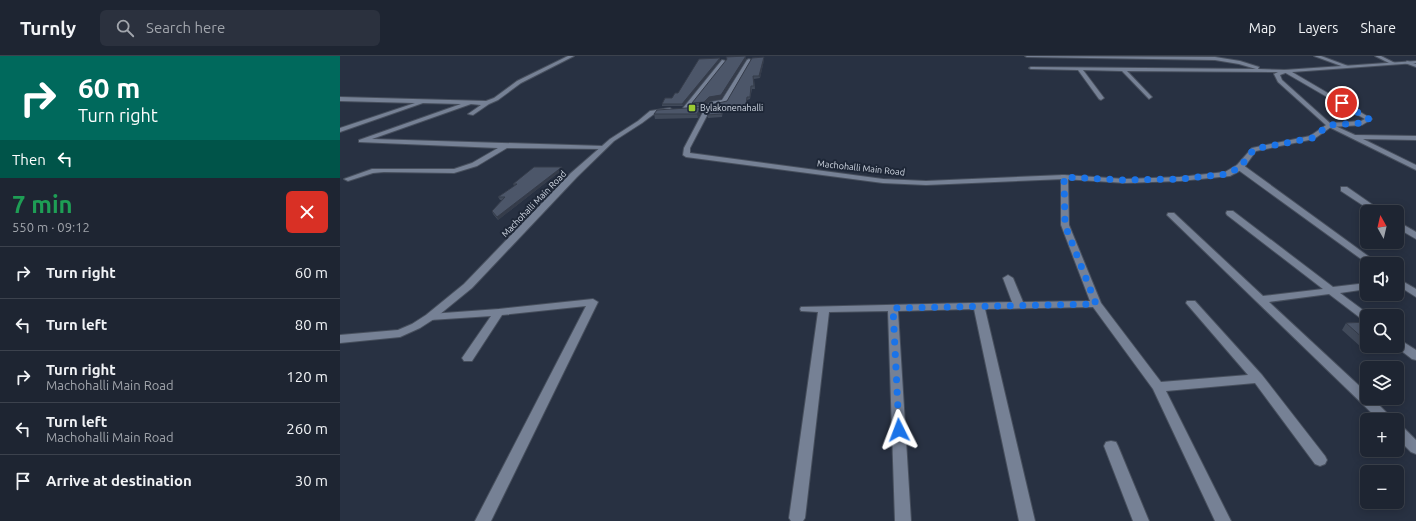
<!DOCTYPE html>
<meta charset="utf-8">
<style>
:root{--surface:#1e2532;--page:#2b313e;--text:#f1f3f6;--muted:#a1a5ac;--line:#3c424d}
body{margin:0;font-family:Ubuntu,sans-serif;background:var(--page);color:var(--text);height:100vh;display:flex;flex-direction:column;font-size:15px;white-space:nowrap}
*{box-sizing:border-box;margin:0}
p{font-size:13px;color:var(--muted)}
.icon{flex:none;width:22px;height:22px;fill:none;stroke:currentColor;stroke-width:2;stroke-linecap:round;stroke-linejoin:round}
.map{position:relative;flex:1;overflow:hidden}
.sheet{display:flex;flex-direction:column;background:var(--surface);width:340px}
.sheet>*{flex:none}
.guide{background:#00695c;color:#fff;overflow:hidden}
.needle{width:26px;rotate:352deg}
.fabs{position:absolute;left:1020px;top:149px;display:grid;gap:8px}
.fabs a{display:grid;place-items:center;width:44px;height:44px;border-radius:6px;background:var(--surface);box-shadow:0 2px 10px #0003,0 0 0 1px var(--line);font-size:20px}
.pin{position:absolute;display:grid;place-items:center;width:34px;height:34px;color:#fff;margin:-17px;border:2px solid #fff;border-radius:50%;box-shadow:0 1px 4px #0007}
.me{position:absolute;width:44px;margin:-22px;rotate:357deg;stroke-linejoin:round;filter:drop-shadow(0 0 3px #0008)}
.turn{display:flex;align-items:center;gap:14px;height:84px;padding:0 12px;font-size:18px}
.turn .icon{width:52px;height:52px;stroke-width:2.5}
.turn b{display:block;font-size:28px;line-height:34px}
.then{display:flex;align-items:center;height:38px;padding:0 12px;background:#0003;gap:8px;font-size:15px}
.round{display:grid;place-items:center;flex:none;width:42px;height:42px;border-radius:6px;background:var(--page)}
.overview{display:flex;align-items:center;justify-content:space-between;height:68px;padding:0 12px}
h1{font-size:24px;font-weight:700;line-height:30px;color:#1e9e55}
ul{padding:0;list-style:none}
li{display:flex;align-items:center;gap:12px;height:52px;padding:0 12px;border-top:1px solid var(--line)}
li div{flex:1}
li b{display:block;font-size:15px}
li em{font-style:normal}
header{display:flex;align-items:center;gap:24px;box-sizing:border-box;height:56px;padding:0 20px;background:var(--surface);border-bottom:1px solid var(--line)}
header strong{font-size:19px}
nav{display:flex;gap:22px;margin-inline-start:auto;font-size:14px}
.search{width:280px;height:36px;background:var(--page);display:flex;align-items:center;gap:10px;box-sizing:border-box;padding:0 14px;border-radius:6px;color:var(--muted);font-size:15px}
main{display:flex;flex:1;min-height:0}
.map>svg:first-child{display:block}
</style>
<header>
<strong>Turnly</strong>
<div class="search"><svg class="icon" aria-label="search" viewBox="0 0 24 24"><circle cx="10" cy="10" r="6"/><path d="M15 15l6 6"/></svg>Search here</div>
<nav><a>Map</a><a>Layers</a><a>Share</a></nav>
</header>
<main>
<section class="sheet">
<div class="guide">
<div class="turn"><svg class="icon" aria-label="right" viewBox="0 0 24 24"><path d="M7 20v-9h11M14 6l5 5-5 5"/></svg><div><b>60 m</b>Turn right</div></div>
<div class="then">Then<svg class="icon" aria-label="left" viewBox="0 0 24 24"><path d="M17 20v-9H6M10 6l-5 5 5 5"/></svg></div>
</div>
<div class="overview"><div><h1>7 min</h1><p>550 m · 09:12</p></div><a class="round" style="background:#d93025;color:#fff"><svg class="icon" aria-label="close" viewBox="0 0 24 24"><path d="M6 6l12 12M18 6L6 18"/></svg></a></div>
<ul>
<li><svg class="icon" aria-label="right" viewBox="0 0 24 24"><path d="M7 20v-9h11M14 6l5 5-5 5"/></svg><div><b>Turn right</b></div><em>60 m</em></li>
<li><svg class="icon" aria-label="left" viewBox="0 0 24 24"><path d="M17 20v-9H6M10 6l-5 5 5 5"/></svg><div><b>Turn left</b></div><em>80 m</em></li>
<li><svg class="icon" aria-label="right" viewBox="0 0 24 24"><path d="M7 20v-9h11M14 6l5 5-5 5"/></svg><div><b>Turn right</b><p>Machohalli Main Road</p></div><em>120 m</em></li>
<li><svg class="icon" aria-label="left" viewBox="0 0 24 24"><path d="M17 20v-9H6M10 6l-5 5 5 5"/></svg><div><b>Turn left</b><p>Machohalli Main Road</p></div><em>260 m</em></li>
<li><svg class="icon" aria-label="arrive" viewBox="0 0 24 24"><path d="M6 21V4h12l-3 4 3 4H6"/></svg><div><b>Arrive at destination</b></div><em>30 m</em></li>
</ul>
</section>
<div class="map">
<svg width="1076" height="465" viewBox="0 0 1076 465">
<rect width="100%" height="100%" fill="#283142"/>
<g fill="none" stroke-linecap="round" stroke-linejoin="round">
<defs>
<path id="minor" d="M228,0H234L181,27L158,44L149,48L133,59L128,58L141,49L131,48L32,83L263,90L266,92L265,93L167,92L137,110L114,117L44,116L33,117L8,125L4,123L32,113H114L132,107L158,92L19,86V84L121,48L83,47L0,76V72L75,47L0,45V41L146,45L154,42L177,25Z
M685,0L875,1L900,5L919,11L918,13L948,14V16L940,19L942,24L991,68L1015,79L1076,80V84L1023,83L1076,109V114L987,70L938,26L934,18L938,16L787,15L811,40L812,41L809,43L782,15L743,14L764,42L761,44L759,43L738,14L691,13L689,12L691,11L916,13L899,8L875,4L687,1Z
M974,0H981L1008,10L1004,11Z
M1035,0H1041L1055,7L1051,8Z
M409,3L411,4L386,47L374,49L370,53H366L365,52L370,46L382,44L407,4Z
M382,4L386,5L347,54H343V52Z
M1067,5L1076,8V11L1065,7Z
M897,109H903L1039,208H1028L897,113Z
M721,119H724L728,121L729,169L761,247L821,326L908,319L846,247L847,245H855L922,319L985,400L987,404L985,408L980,410L975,408L915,327L826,335L891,465H875L813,333L753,251L645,253L695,465H679L634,253L558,255L571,465H555L548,255L489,256L465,462L463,465H451L449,462L478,256L461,255L460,253L461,251L672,246L663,222L668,219L673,222L683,246L750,245L721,169Z
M1001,131H1007L1043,156H1033L1001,135Z
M887,155H893L993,231L1027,227V233L1000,237L1031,260H1027V265L1023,264L989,238L929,246L1027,337V342H1032L1054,364H1039L827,159L828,157H834L923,240L983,233L887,159L886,157Z
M1057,165L1076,176V183L1057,172Z
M1057,222L1076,233V241L1057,229Z
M253,243L258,246L151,465H135L246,250L162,259L132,305H124L122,302L151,260L90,264L85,261L90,258L159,253Z
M1057,282L1076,294V304L1072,303L1055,290H1057Z
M1057,369L1062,370L1076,384V398L1071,396L1057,382Z
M771,385L776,386L778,390L809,465H793L764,390L766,386Z"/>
<path id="tertiary" d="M1076,5V7L952,16L1032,63L1022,69L991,71L974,83L916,95L903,113L890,120L840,125L785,127L724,123L586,129L543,127L346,101L343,99L344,92L364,54L348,55L345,53C350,50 366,49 371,52L350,92V97L543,123L586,125L724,119L785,123L840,121L885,116L897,109L912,92L970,80L989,67L1021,65L1025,63L944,16V14Z
M330,52L333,54L332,55L314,58L302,67L274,85L237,121L132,232L94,263L80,272L60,281L0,287V279L58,274L72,268L86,259L124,228L231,117L270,83L298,65L310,55Z"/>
</defs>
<!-- minor casing -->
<use href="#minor" stroke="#474f5d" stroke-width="2"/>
<!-- tertiary casing -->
<use href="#tertiary" stroke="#474f5d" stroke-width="2"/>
<!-- minor -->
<use href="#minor" fill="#768195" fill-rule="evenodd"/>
<!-- tertiary -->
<use href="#tertiary" fill="#768195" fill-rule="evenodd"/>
</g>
<!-- wall -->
<path fill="#414a5a" d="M406,0V3L381,43L370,45L365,50H352V47Z
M424,1V4L420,22L414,23L415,33H412L410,43L407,44L406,53L383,54L382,61L368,62L367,59L387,45Z
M380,2V4L343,50H322V48L332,42Z
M361,51V56L358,62L315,63L314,58Z
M223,113L158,164L153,158L152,155L162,144H160L158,141L174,130L173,128Z
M1027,266V290H1039L1021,291L1002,274L1006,267Z"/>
<!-- shaded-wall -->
<path fill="#353c4a" d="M406,0V3L381,43L370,45L365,50L364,46Z
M424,1V4L420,22L419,20Z
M380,2V4L343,50L342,48Z
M361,51V56L358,62L357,58Z
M222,111L223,113L158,164L157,161Z"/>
<!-- building -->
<path fill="#4c5669" stroke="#353c4a" d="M406,0L381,39L369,41L364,46L352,47L387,3L386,1Z
M424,1L419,20H413L414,30H411L410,41H407L406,50L383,51L382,58L367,59L374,48L387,45L412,2Z
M380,2L342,48H322L325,42H332L335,37H338L359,3Z
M361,51L357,58H314L317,54Z
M194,111H222L157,161L152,155L165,141H158L177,128H173Z
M1027,266V284H1025L1006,267Z"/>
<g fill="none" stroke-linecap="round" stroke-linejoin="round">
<!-- route -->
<path stroke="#1a73e8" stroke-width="7" stroke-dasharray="0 12.6" d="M559,374L553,252L756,248L725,169L724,121L785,124L840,123L887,118L900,111L914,93L972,82L989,69L1022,67L1029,63L1002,47"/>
</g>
<!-- markers -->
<rect fill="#9bcb33" stroke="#1e2737" stroke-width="1.5" x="348" y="48" width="8" height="8" rx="2"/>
<g text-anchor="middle" stroke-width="4" stroke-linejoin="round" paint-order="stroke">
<!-- far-poi labels -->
<g font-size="9" fill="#d4dbe6" stroke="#1e2737" text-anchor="start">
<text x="360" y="55">Bylakonenahalli</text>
</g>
<!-- far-street labels -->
<g font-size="9" fill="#d4dbe6" stroke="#1e2737">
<text transform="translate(521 112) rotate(6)" y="3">Machohalli Main Road</text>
<text transform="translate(194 148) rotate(-46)" y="3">Machohalli Main Road</text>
</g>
</g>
</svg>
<div class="fabs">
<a><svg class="needle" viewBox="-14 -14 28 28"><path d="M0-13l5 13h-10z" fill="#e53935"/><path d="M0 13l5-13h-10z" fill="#a1a5ac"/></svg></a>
<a><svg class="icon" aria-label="sound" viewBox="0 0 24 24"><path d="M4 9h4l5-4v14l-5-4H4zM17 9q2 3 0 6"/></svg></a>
<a><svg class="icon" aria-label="search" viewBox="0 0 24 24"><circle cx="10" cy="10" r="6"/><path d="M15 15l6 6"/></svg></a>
<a><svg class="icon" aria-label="layers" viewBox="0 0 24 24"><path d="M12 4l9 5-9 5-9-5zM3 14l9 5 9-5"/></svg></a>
<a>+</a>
<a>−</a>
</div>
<div class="pin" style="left:1002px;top:47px;background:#d93025"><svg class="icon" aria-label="arrive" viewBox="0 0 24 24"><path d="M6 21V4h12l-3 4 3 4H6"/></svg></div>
<svg class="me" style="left:559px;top:374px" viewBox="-20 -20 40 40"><path d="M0-17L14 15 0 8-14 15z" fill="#1a73e8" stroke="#fff" stroke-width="4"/></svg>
</div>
</main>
